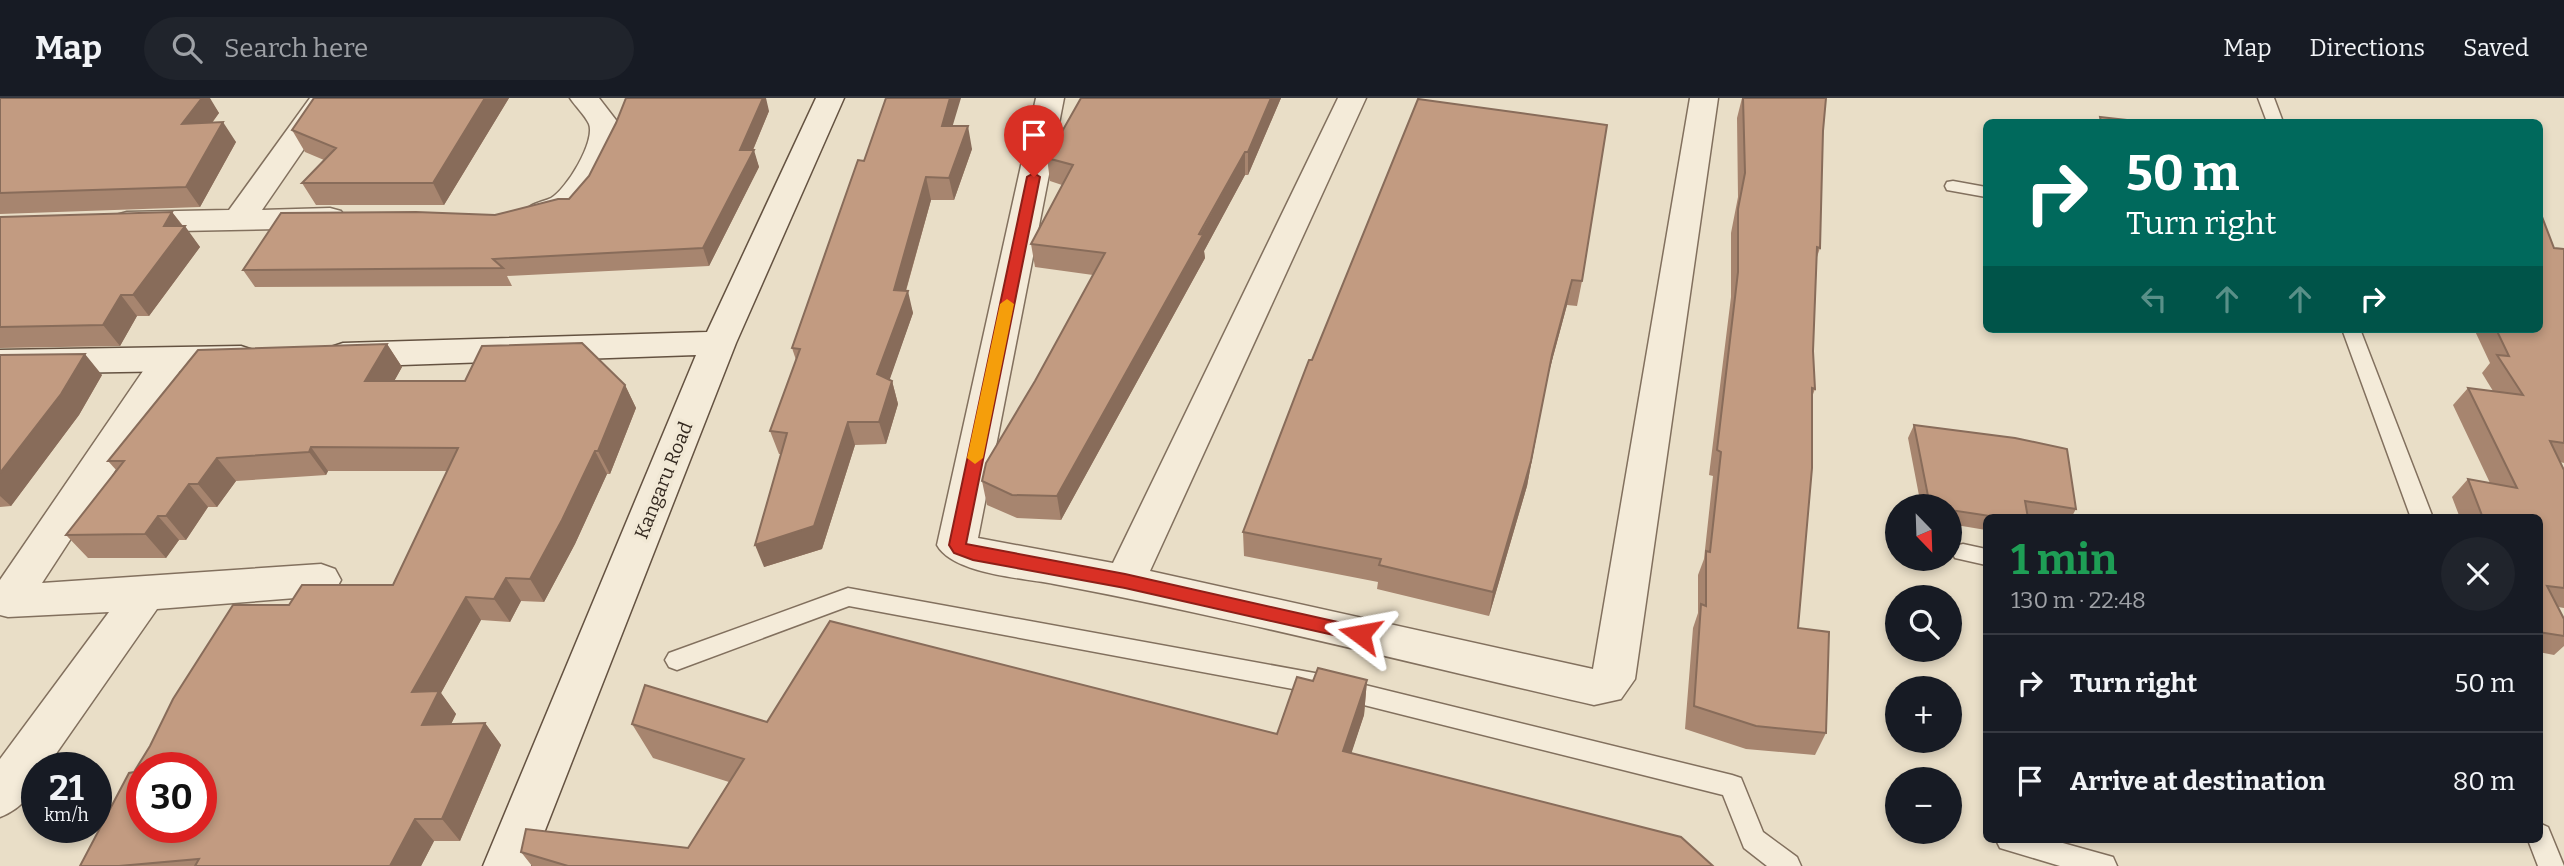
<!DOCTYPE html>
<meta charset="utf-8">
<style>
:root{--surface:#171b24;--page:#20242c;--text:#f1f3f6;--muted:#9ea1a6;--line:#363941}
body{margin:0;font-family:Bitter,serif;background:var(--page);color:var(--text);height:100vh;display:flex;flex-direction:column;font-size:26px;white-space:nowrap}
*{box-sizing:border-box;margin:0}
p{font-size:23px;color:var(--muted)}
.icon{flex:none;width:38px;height:38px;fill:none;stroke:currentColor;stroke-width:2;stroke-linecap:round;stroke-linejoin:round}
.map{position:relative;flex:1;overflow:hidden}
.details{position:absolute;left:1983px;top:416px;width:560px;height:329px;display:flex;flex-direction:column;background:var(--surface);border-radius:10px;box-shadow:0 4px 10px #0003}
.details>*{flex:none}
.guide{position:absolute;left:1983px;top:21px;width:560px;height:214px;border-radius:10px;box-shadow:0 4px 10px #0003;background:#00695c;color:#fff;overflow:hidden}
.needle{width:46px;rotate:157deg}
.controls{position:absolute;left:1885px;top:396px;display:grid;gap:14px}
.controls a{display:grid;place-items:center;width:77px;height:77px;border-radius:50%;background:var(--surface);box-shadow:0 4px 10px #0003;font-size:35px}
.speed{position:absolute;left:21px;top:654px;display:flex;gap:14px;font-size:35px;font-weight:700;text-align:center}
.speed>*{display:grid;place-content:center;width:91px;height:91px;border-radius:50%;background:var(--surface);box-shadow:0 4px 10px #0003;line-height:1}
.speed small{font-size:18px;font-weight:400}
.speed .limit{border:10px solid #d22;background:#fff;color:#111}
.pin{position:absolute;display:grid;place-items:center;width:60px;height:60px;color:#fff;margin:-72px -30px;border-radius:50% 50% 50% 0;rotate:-45deg;box-shadow:0 0 7px #0007}
.pin .icon{rotate:45deg}
.me{position:absolute;width:77px;margin:-38px;rotate:283deg;stroke-linejoin:round;filter:drop-shadow(0 0 5px #0008)}
.turn{display:flex;align-items:center;gap:24px;height:147px;padding:0 28px;font-size:32px}
.turn .icon{width:91px;height:91px;stroke-width:2.5}
.turn b{display:block;font-size:49px;line-height:60px}
.lanes{display:flex;align-items:center;height:66px;padding:0 28px;background:#0003;justify-content:center;gap:35px;direction:ltr}
.lanes .off{opacity:.35}
.round{display:grid;place-items:center;flex:none;width:74px;height:74px;border-radius:37px;background:var(--page)}
.headline{display:flex;align-items:center;justify-content:space-between;height:119px;padding:0 28px}
h1{font-size:42px;font-weight:700;line-height:52px;color:#1e9e55}
ul{padding:0;list-style:none}
li{display:flex;align-items:center;gap:21px;height:98px;padding:0 28px;border-top:2px solid var(--line)}
li div{flex:1}
li b{display:block;font-size:26px}
li em{font-style:normal}
header{display:flex;align-items:center;gap:42px;box-sizing:border-box;height:98px;padding:0 35px;background:var(--surface);border-bottom:2px solid var(--line)}
header strong{font-size:33px}
nav{display:flex;gap:38px;margin-inline-start:auto;font-size:24px}
.search{width:490px;height:63px;background:var(--page);display:flex;align-items:center;gap:18px;box-sizing:border-box;padding:0 24px;border-radius:38px;color:var(--muted);font-size:26px}
.map>svg:first-child{display:block}
</style>
<header>
<strong>Map</strong>
<div class="search"><svg class="icon" aria-label="search" viewBox="0 0 24 24"><circle cx="10" cy="10" r="6"/><path d="M15 15l6 6"/></svg>Search here</div>
<nav><a>Map</a><a>Directions</a><a>Saved</a></nav>
</header>
<div class="map">
<svg width="2564" height="768" viewBox="0 0 2564 768">
<rect width="100%" height="100%" fill="#e9dec7"/>
<g fill="none" stroke-linecap="round" stroke-linejoin="round">
<defs>
<path id="lane" d="M2258,0H2274L2283,24H2267Z
M1953,83L1986,89V99L1947,92L1945,88L1947,84Z
M2342,231H2360L2433,420H2411Z
M1963,446L1986,451V467L1955,460L1952,454L1955,448Z
M848,490L1320,576L1732,677L1741,680L1763,734L1797,759L1801,768H1767L1744,750L1723,697L1320,596L849,508L677,572L669,569L665,562L669,555Z
M2539,725L2548,729L2564,768H2538L2528,742H2539Z
M1996,742H2052L2113,759L2117,768H2060L2000,750Z"/>
<path id="street" d="M310,0H339L262,112L330,110L341,113L346,120L341,127L330,130L127,134L116,131L111,124L116,117L127,114L229,112Z
M570,0H599L619,26L620,41L594,94L574,113L539,125L528,122L523,115C530,105 540,105 551,100C566,92 596,43 589,26C585,17 575,8 570,0Z
M1036,0H1064L978,440L1113,465L1338,0H1366L1150,473L1593,571L1690,0H1718L1635,581L1621,601L1594,607C1414,566 1235,520 1054,486C1023,480 953,476 937,447Z
M169,250L182,254L187,262L42,485L321,466L335,471L341,482L335,493L321,498L157,511L46,670H37C37,694 21,711 0,719V661L109,514L8,519L0,517V482L156,254Z"/>
<path id="secondary" d="M816,0H844L736,245L531,768H483L696,257L343,269L331,265L325,257L331,249L343,245L707,234Z
M241,248L253,252L259,260L253,268L241,272L0,276V252Z"/>
</defs>
<!-- lane casing -->
<use href="#lane" stroke="#82705e" stroke-width="3"/>
<!-- street casing -->
<use href="#street" stroke="#82705e" stroke-width="3"/>
<!-- secondary casing -->
<use href="#secondary" stroke="#645241" stroke-width="3"/>
<!-- lane -->
<use href="#lane" fill="#f4ebd9" fill-rule="evenodd"/>
<!-- street -->
<use href="#street" fill="#f4ebd9" fill-rule="evenodd"/>
<!-- secondary -->
<use href="#secondary" fill="#f4ebd9" fill-rule="evenodd"/>
</g>
<!-- wall -->
<path fill="#a7856f" d="M0,0L209,1L219,15L212,25L236,44L200,109L0,116Z
M509,0L444,107H316L302,85L324,62L305,54L292,32Z
M1081,0H1281L1248,77H1245L1204,153L1205,160L1061,422L1017,420L987,407L982,383L1093,177L1035,169L1031,146L1062,87L1050,83L1047,60Z
M1742,0H1826L1823,33L1820,150L1817,159L1813,253L1815,291L1812,299L1798,530L1826,635L1815,657L1746,651L1685,631L1693,530L1698,515V477L1704,461L1713,378L1709,377L1731,199V135L1738,99L1737,20Z
M1418,1L1582,183L1577,208L1567,207L1547,281L1527,388L1489,518L1377,491L1378,484L1244,458L1243,434Z
M769,13L753,52L759,69L709,168L507,178L512,188L255,189L243,172L569,101L589,78L616,25Z
M952,28L972,51L954,102H931L906,193L913,215L889,282L892,283L898,306L886,346L855,347L822,451L764,469L781,356H779L770,333L796,262L792,250Z
M172,114L200,149L149,218H137L120,248L0,250V119Z
M2554,150L2564,151V365L2560,364L2564,372V510L2558,509L2564,521V548L2554,557L2539,554V420H2460L2452,399L2468,381L2490,385L2453,307L2468,290L2493,293L2482,275L2490,265L2474,231H2539Z
M387,246L402,269L394,283L625,287L636,310L610,376H607L575,446L544,504L521,503L510,524L481,522L441,595L456,616L451,626L485,625L501,647L460,743H434L421,768H80L134,674L289,507L393,487L447,373H328L326,377L236,383L217,409H208L186,442H179L166,460H88L66,437L117,373L108,363Z
M0,257L102,277L79,317L11,408L0,409Z
M1914,327L2076,411L2071,420H2038L2027,418L2028,420H1986V432L1950,426V408H1921L1908,340Z
M1367,582L1364,617L1351,655L1713,768H532L521,754L688,750L729,684L653,660L632,626L767,624L1277,636L1313,583Z"/>
<!-- shaded-wall -->
<path fill="#886c5a" d="M185,0H210L219,15L196,46L182,26Z
M485,0H509L444,107L433,85Z
M763,0H766L769,13L752,54L754,52L759,69L709,168L703,150L740,52Z
M950,0H961L946,50L942,28Z
M1271,0H1281L1248,77V54Z
M223,24L236,44L200,109L186,89Z
M968,28L972,51L954,102L949,80Z
M1245,54V77L1204,153L1205,160L1061,422L1057,398Z
M926,79L931,102L900,213L908,193L913,215L884,298L877,276L894,192Z
M172,114L184,130L185,128L200,149L149,218L133,197L164,128Z
M1572,182L1567,207L1547,281L1527,388L1489,518L1493,494L1552,257Z
M121,197L137,218L120,248L103,227Z
M387,246L402,269L381,307L365,283Z
M85,256L102,277L79,317L11,408L0,398V375Z
M892,283L898,306L886,346L879,324Z
M625,287L636,310L610,376L598,353Z
M848,324L855,347L822,451L764,469L755,447Z
M311,349L328,373L326,377L309,354Z
M595,353L607,376L575,446L544,504L530,481Z
M217,360L236,383L217,409L198,386Z
M189,386L208,409L186,442L166,418Z
M158,418L179,442L166,460L145,436Z
M506,480L521,503L510,524L494,501Z
M466,499L481,522L441,595L456,616L440,649L422,627L412,594Z
M1367,582L1364,617L1341,687L1343,653Z
M485,625L501,647L460,743L442,721Z
M415,721L434,743L421,768H390Z"/>
<!-- building -->
<path fill="#c29b81" stroke="#886c5a" stroke-width="2" fill-rule="evenodd" d="M0,0H202L182,26L223,24L186,89L0,95Z
M314,0H485L433,85H302L336,50L292,32Z
M626,0H763L740,52H754L703,150L493,161L503,170L243,172L281,115L416,114L495,117L558,101H569L589,78L616,25Z
M886,0H950L942,28H968L949,80L926,79L894,192L908,193L877,276L892,283L879,324H848L814,428L755,447L787,335L770,333L800,251L792,250L858,62L864,63Z
M1081,0H1271L1248,54H1245L1199,136L1203,137L1057,398L1012,397L982,383L986,365L1035,283L1105,155L1031,146L1073,67L1047,60Z
M1743,0H1826L1823,33L1820,150L1817,149L1813,253L1815,291L1812,290V370L1798,530L1829,534L1826,635L1756,628L1694,608L1701,506L1706,508V453L1710,454L1721,354L1717,352L1738,174V111L1745,75Z
M1418,1L1607,27L1582,183L1572,182L1552,257L1531,363L1493,494L1379,467L1381,461L1243,434L1309,262H1312Z
M2100,19L2145,24H2101Z
M2539,111L2554,150L2564,151V345L2550,343L2564,372V490L2547,488L2564,521V538L2539,534V420H2483L2468,381L2517,390L2468,290L2523,297L2497,257L2509,258L2496,231H2539Z
M172,114L164,128H185L133,197H121L103,227L0,229V119Z
M582,245L625,287L598,353H595L562,422L530,481L506,480L494,501L466,499L412,594L439,593L422,627L485,625L442,721H415L390,768H195L199,761L119,768H80L129,675L134,674L150,648L173,601L233,507H289L302,487H393L458,350L311,349L309,354L217,360L198,386H189L166,418H158L145,436L66,437L124,363H108L198,252L387,246L365,283H465L482,248ZM142,670H201V730H142Z
M85,256L61,296L0,375V257Z
M1914,327L2015,340L2067,351L2076,411L2025,403L2028,420H2003L1950,412V408H1930Z
M830,523L1277,636L1297,579L1313,583L1318,570L1367,582L1343,653L1681,739L1713,768H568L521,754L526,731L688,750L744,661L632,626L645,587L767,624Z"/>
<!-- route -->
<path fill="#d93025" stroke="#8d1f18" stroke-width="2" d="M1034,75L1040,79L966,446L1125,476L1360,529L1366,531L1368,536L1366,541L1360,543L1125,490L973,462L954,455L949,447L1027,79Z"/>
<!-- slow -->
<path fill="#f59e0b" d="M1007,201L1014,206L983,360L975,366L967,360L1000,206Z"/>
<g text-anchor="middle" stroke-width="7" stroke-linejoin="round" paint-order="stroke">
<!-- street labels -->
<g font-size="19" fill="#342920" stroke="#f1e8d5">
<text transform="translate(663 382) rotate(-68)" y="7">Kangaru Road</text>
</g>
</g>
</svg>
<div class="controls">
<a><svg class="needle" viewBox="-14 -14 28 28"><path d="M0-13l5 13h-10z" fill="#e53935"/><path d="M0 13l5-13h-10z" fill="#9ea1a6"/></svg></a>
<a><svg class="icon" aria-label="search" viewBox="0 0 24 24"><circle cx="10" cy="10" r="6"/><path d="M15 15l6 6"/></svg></a>
<a>+</a>
<a>−</a>
</div>
<div class="speed"><div>21<small>km/h</small></div><div class="limit">30</div></div>
<div class="pin" style="left:1034px;top:79px;background:#d93025"><svg class="icon" aria-label="arrive" viewBox="0 0 24 24"><path d="M6 21V4h12l-3 4 3 4H6"/></svg></div>
<svg class="me" style="left:1360px;top:536px" viewBox="-20 -20 40 40"><path d="M0-17L14 15 0 8-14 15z" fill="#d93025" stroke="#fff" stroke-width="4"/></svg>
<div class="guide">
<div class="turn"><svg class="icon" aria-label="right" viewBox="0 0 24 24"><path d="M7 20v-9h11M14 6l5 5-5 5"/></svg><div><b>50 m</b>Turn right</div></div>
<div class="lanes"><svg class="icon off" aria-label="left" viewBox="0 0 24 24"><path d="M17 20v-9H6M10 6l-5 5 5 5"/></svg><svg class="icon off" aria-label="ahead" viewBox="0 0 24 24"><path d="M12 20V5M6 11l6-6 6 6"/></svg><svg class="icon off" aria-label="ahead" viewBox="0 0 24 24"><path d="M12 20V5M6 11l6-6 6 6"/></svg><svg class="icon" aria-label="right" viewBox="0 0 24 24"><path d="M7 20v-9h11M14 6l5 5-5 5"/></svg></div>
</div>
<section class="details">
<div class="headline"><div><h1>1 min</h1><p>130 m · 22:48</p></div><a class="round"><svg class="icon" aria-label="close" viewBox="0 0 24 24"><path d="M6 6l12 12M18 6L6 18"/></svg></a></div>
<ul>
<li><svg class="icon" aria-label="right" viewBox="0 0 24 24"><path d="M7 20v-9h11M14 6l5 5-5 5"/></svg><div><b>Turn right</b></div><em>50 m</em></li>
<li><svg class="icon" aria-label="arrive" viewBox="0 0 24 24"><path d="M6 21V4h12l-3 4 3 4H6"/></svg><div><b>Arrive at destination</b></div><em>80 m</em></li>
</ul>
</section>
</div>
